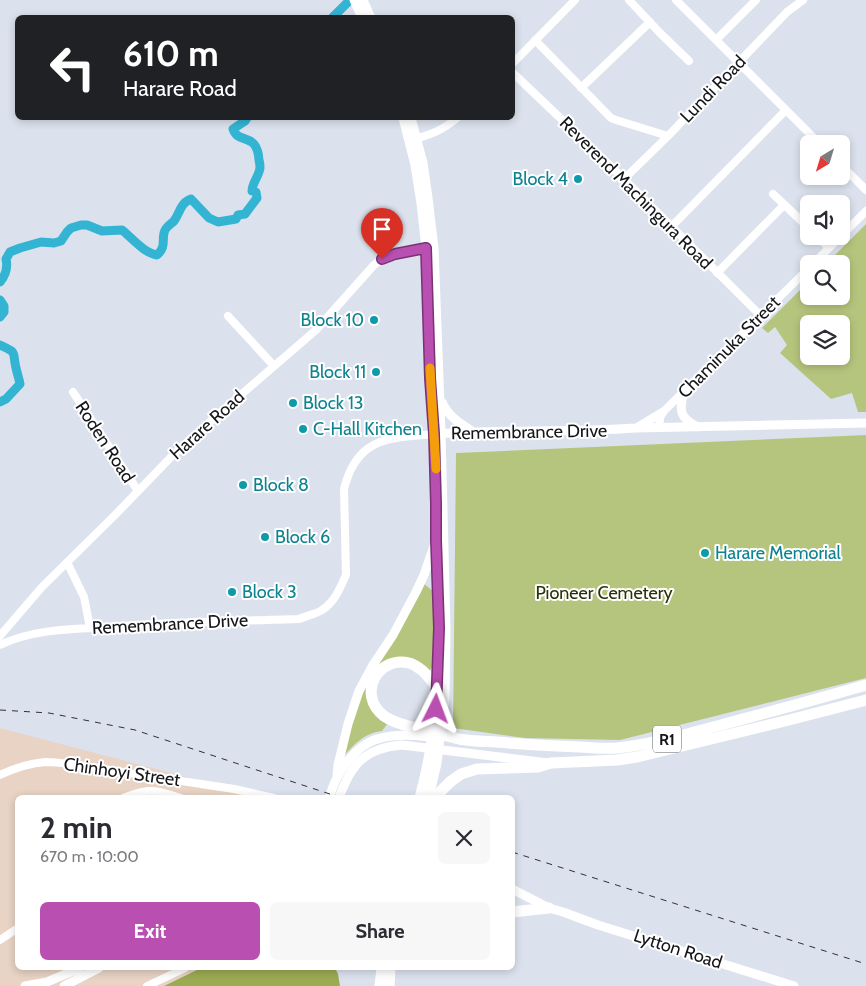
<!DOCTYPE html>
<meta charset="utf-8">
<style>
:root{--surface:#fff;--page:#f7f7f7;--text:#2b2b33;--muted:#7c7c81;--accent:#b94fb0}
body{margin:0;font-family:Cabin,sans-serif;background:var(--page);color:var(--text);height:100vh;display:flex;flex-direction:column;font-size:19px;white-space:nowrap}
*{box-sizing:border-box;margin:0}
p{font-size:16px;color:var(--muted)}
.icon{flex:none;width:28px;height:28px;fill:none;stroke:currentColor;stroke-width:2;stroke-linecap:round;stroke-linejoin:round}
.map{position:relative;flex:1;overflow:hidden}
.panel{position:absolute;left:15px;top:795px;width:500px;height:175px;display:flex;flex-direction:column;background:var(--surface);border-radius:8px;box-shadow:0 2px 8px #0003}
.panel>*{flex:none}
.guide{position:absolute;left:15px;top:15px;width:500px;height:105px;border-radius:8px;box-shadow:0 2px 8px #0003;background:#202124;color:#fff;overflow:hidden}
.needle{width:32px;rotate:218deg}
.buttons{position:absolute;left:800px;top:135px;display:grid;gap:10px}
.buttons a{display:grid;place-items:center;width:50px;height:50px;border-radius:8px;background:var(--surface);box-shadow:0 2px 8px #0003;font-size:25px}
.pin{position:absolute;display:grid;place-items:center;width:42px;height:42px;color:#fff;margin:-51px -21px;border-radius:50% 50% 50% 0;rotate:-45deg;box-shadow:0 0 5px #0007}
.pin .icon{rotate:45deg}
.me{position:absolute;width:55px;margin:-28px;rotate:3deg;stroke-linejoin:round;filter:drop-shadow(0 0 4px #0008)}
.turn{display:flex;align-items:center;gap:18px;height:105px;padding:0 25px;font-size:22px}
.turn .icon{width:65px;height:65px;stroke-width:2.5}
.turn b{display:block;font-size:35px;line-height:42px}
.round{display:grid;place-items:center;flex:none;width:52px;height:52px;border-radius:8px;background:var(--page)}
.headline{display:flex;align-items:center;justify-content:space-between;height:85px;padding:0 25px}
h1{font-size:30px;font-weight:700;line-height:38px}
.button{display:flex;gap:10px;margin-top:auto;padding:10px 25px}
.button a{flex:1;height:58px;border-radius:8px;background:var(--accent);color:#fff;font-size:20px;font-weight:700;line-height:58px;text-align:center}
.button a+a{background:var(--page);color:var(--text)}
.map>svg:first-child{display:block}
</style>
<div class="map">
<svg width="866" height="986" viewBox="0 0 866 986">
<rect width="100%" height="100%" fill="#dce2ed"/>
<!-- commercial -->
<path fill="#e8d3c5" d="M0,728L263,797L18,798V968H201L164,986H0Z"/>
<!-- green -->
<path fill="#b6c57d" fill-rule="evenodd" d="M866,224V412H858L852,393L831,399L780,353L787,345L775,327L768,333L762,328L809,281V296H841V264H826ZM809,324H841V356H809Z
M866,435V678L620,740L525,738L453,728L456,453Z
M424,584L433,591L434,609L433,666L429,671C415,657 412,656 392,659L369,689L388,723L382,731C363,733 353,746 341,759L362,691Z"/>
<!-- forest -->
<path fill="#9bab52" d="M201,968H335L338,974L340,986H164Z"/>
<g fill="none" stroke-linecap="round" stroke-linejoin="round">
<!-- river -->
<path stroke="#33b4d3" stroke-width="9" d="M332,18L350,0
M0,282C6,275 8,268 6,259L10,252L20,248L41,242L54,243L61,241L67,232L71,228L81,225H87L102,231L122,230C132,238 144,253 157,255C166,247 162,242 164,233C165,227 170,225 174,221C180,213 180,203 191,199L209,218L218,222L236,219L238,215L245,214L257,198L256,192L252,191C252,183 259,176 260,168C260,165 260,163 259,160C257,131 238,145 233,129L245,121L247,118
M0,300L4,306V312L0,317
M0,345C18,353 12,351 16,368C17,373 19,378 20,384L6,399L0,402"/>
<!-- minor -->
<path stroke="#fff" stroke-width="8" d="M629,0L660,33L689,61
M676,0L820,144
M535,40L611,118L616,120L668,136
M716,40L756,0
M512,64L575,0
M512,72L624,179L760,315
M581,88L650,22
M410,139C428,137 444,129 457,118
M841,165L866,190
M624,179L668,136L787,12L803,0
M773,194L809,228
M671,227L786,110
M817,236L829,248
M841,236L866,211
M813,264L841,236
M717,273L784,205
M228,316L274,366
M73,392L138,491
M659,428L660,418L663,412L809,268
M67,562L84,597L90,628
M0,636L42,587L115,515L174,454L221,412L316,330L374,265C388,253 414,249 431,248
M0,645C33,629 72,629 109,627C172,622 236,621 299,619C306,616 316,614 322,610C335,602 340,588 346,575L344,489C357,437 388,438 435,434
M0,775C15,768 30,763 46,762C54,762 62,763 70,764L234,789L274,798
M123,798C150,788 154,789 181,798
M0,940L18,928
M147,986L185,968"/>
<!-- major -->
<path stroke="#fff" stroke-width="9" d="M354,0L362,18
M363,0L371,18
M403,118L415,165L421,203L426,248L430,378L435,434L436,504V540L439,628L437,687
M411,118L423,163L428,198L434,248L441,433L446,629L445,699L437,763L429,798
M684,391C679,410 679,418 698,427
M442,402C448,416 459,423 472,431
M638,427L663,412
M436,434C503,429 569,433 636,428L866,423
M337,776L338,765L348,724L359,691L373,665L393,635L416,592L424,575L434,546
M329,798C332,790 334,782 338,776C347,759 362,742 381,738C399,733 420,736 439,738
M339,798C351,764 365,748 402,745L548,763
M512,889L549,908L563,912L598,925L794,986
M25,986L47,982L80,968
M64,986L99,968"/>
<!-- highway -->
<path stroke="#fff" stroke-width="11" d="M420,798C430,761 436,725 437,687C429,678 421,666 409,663C378,655 356,695 384,716C395,724 410,726 423,730C435,733 447,736 459,739C475,742 492,741 508,743C532,745 556,746 580,747C592,748 605,749 617,748C653,744 686,734 721,725C769,712 818,699 866,685
M434,798L450,782L461,774L477,769L538,767L551,763L617,760L637,757L789,720L866,700
M512,912L549,908
M380,986L382,968
M389,986L390,968"/>
<!-- rail -->
<path stroke="#2e3136" stroke-width="1" stroke-dasharray="6 6" stroke-linecap="butt" d="M0,710L49,713L135,730L342,798
M512,852L866,964"/>
</g>
<g fill="none" stroke-linecap="round" stroke-linejoin="round">
<defs>
<path id="route" d="M382,259L395,254L426,248L430,378L434,434L436,504V540L439,628L436,709"/>
</defs>
<!-- route casing -->
<use href="#route" stroke="#783372" stroke-width="12"/>
<!-- route -->
<use href="#route" stroke="#b94fb0" stroke-width="9"/>
<!-- slow -->
<path stroke="#f59e0b" stroke-width="9" d="M430,368L436,469"/>
</g>
<!-- markers -->
<g fill="#0f9aa8" stroke="#fff" stroke-width="2">
<circle cx="578" cy="179" r="5"/>
<circle cx="374" cy="320" r="5"/>
<circle cx="376" cy="372" r="5"/>
<circle cx="293" cy="403" r="5"/>
<circle cx="303" cy="429" r="5"/>
<circle cx="243" cy="485" r="5"/>
<circle cx="265" cy="537" r="5"/>
<circle cx="705" cy="553" r="5"/>
<circle cx="232" cy="592" r="5"/>
</g>
<g text-anchor="middle" stroke-width="4" stroke-linejoin="round" paint-order="stroke">
<!-- shield labels -->
<rect fill="#fff" stroke="#5a5c5f" stroke-width="1" x="653" y="725.5" width="28" height="27" rx="4"/>
<g font-size="16" font-weight="bold" fill="#14161a">
<text x="667" y="745">R1</text>
</g>
<!-- street labels -->
<g font-size="18" fill="#14161a" stroke="#fff">
<text transform="translate(713 89) rotate(-46)" y="6">Lundi Road</text>
<text transform="translate(636 193) rotate(45)" y="6">Reverend Machingura Road</text>
<text transform="translate(729 347) rotate(-45)" y="6">Chaminuka Street</text>
<text transform="translate(207 425) rotate(-42)" y="6">Harare Road</text>
<text transform="translate(529 432) rotate(-1)" y="6">Remembrance Drive</text>
<text transform="translate(105 442) rotate(57)" y="6">Roden Road</text>
<text transform="translate(170 624) rotate(-3)" y="6">Remembrance Drive</text>
<text transform="translate(122 772) rotate(8)" y="6">Chinhoyi Street</text>
<text transform="translate(678 949) rotate(18)" y="6">Lytton Road</text>
</g>
<!-- culture labels -->
<g font-size="18" fill="#0d838f" stroke="#fff" text-anchor="start">
<text x="568" y="185" text-anchor="end">Block 4</text>
<text x="364" y="326" text-anchor="end">Block 10</text>
<text x="366" y="378" text-anchor="end">Block 11</text>
<text x="303" y="409">Block 13</text>
<text x="313" y="435">C-Hall Kitchen</text>
<text x="253" y="491">Block 8</text>
<text x="275" y="543">Block 6</text>
<text x="715" y="559">Harare Memorial</text>
<text x="242" y="598">Block 3</text>
</g>
<!-- park labels -->
<g font-size="18" fill="#2a3009" stroke="#fff">
<text x="604" y="599">Pioneer Cemetery</text>
</g>
</g>
</svg>
<div class="buttons">
<a><svg class="needle" viewBox="-14 -14 28 28"><path d="M0-13l5 13h-10z" fill="#e53935"/><path d="M0 13l5-13h-10z" fill="#7c7c81"/></svg></a>
<a><svg class="icon" aria-label="sound" viewBox="0 0 24 24"><path d="M4 9h4l5-4v14l-5-4H4zM17 9q2 3 0 6"/></svg></a>
<a><svg class="icon" aria-label="search" viewBox="0 0 24 24"><circle cx="10" cy="10" r="6"/><path d="M15 15l6 6"/></svg></a>
<a><svg class="icon" aria-label="layers" viewBox="0 0 24 24"><path d="M12 4l9 5-9 5-9-5zM3 14l9 5 9-5"/></svg></a>
</div>
<div class="pin" style="left:382px;top:259px;background:#d93025"><svg class="icon" aria-label="arrive" viewBox="0 0 24 24"><path d="M6 21V4h12l-3 4 3 4H6"/></svg></div>
<svg class="me" style="left:436px;top:709px" viewBox="-20 -20 40 40"><path d="M0-17L14 15 0 8-14 15z" fill="#b94fb0" stroke="#fff" stroke-width="4"/></svg>
<div class="guide">
<div class="turn"><svg class="icon" aria-label="left" viewBox="0 0 24 24"><path d="M17 20v-9H6M10 6l-5 5 5 5"/></svg><div><b>610 m</b>Harare Road</div></div>
</div>
<section class="panel">
<div class="headline"><div><h1>2 min</h1><p>670 m · 10:00</p></div><a class="round"><svg class="icon" aria-label="close" viewBox="0 0 24 24"><path d="M6 6l12 12M18 6L6 18"/></svg></a></div>
<div class="button"><a>Exit</a><a>Share</a></div>
</section>
</div>
